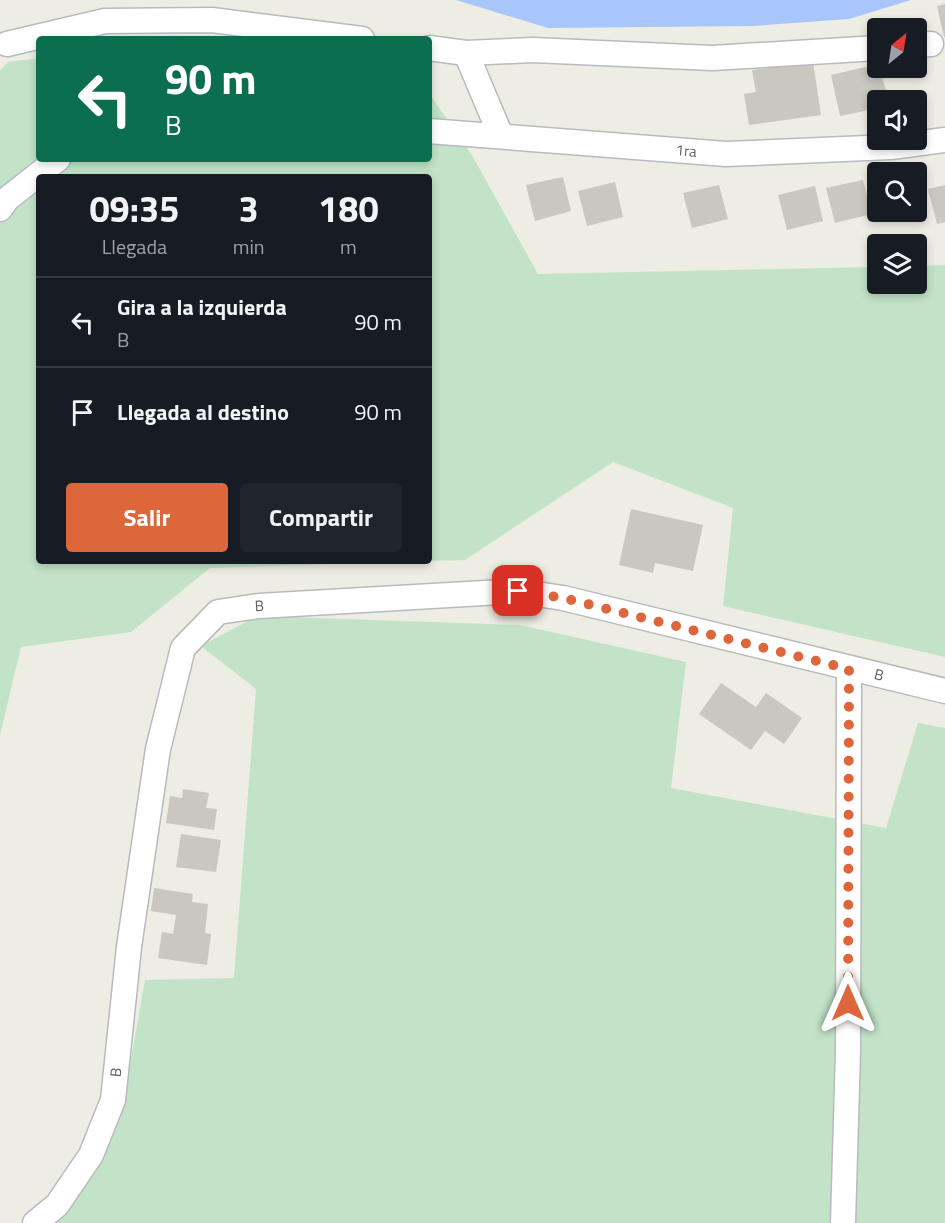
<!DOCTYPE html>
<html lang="es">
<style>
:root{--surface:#171b24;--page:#20242c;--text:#f1f3f6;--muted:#9ea1a6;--line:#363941;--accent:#dd663a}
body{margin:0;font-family:"Titillium Web",sans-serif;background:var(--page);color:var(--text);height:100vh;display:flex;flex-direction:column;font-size:22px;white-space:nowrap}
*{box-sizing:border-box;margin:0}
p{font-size:20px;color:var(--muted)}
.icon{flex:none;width:33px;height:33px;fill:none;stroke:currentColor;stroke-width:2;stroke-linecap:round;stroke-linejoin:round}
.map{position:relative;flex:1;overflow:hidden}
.panel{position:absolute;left:36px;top:174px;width:396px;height:390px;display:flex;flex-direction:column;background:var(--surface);border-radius:6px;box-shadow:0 3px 9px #0003}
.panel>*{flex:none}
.top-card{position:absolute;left:36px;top:36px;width:396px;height:126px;border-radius:6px;box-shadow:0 3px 9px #0003;background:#0b6e4f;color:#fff;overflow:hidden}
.needle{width:39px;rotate:30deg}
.fabs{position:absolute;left:867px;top:18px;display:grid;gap:12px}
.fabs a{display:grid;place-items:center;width:60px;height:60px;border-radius:6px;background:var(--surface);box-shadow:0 3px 9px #0003;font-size:30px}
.pin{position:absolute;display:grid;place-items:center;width:51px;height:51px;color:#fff;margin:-26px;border-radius:12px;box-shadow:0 3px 9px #0006}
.me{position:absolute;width:66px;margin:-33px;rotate:0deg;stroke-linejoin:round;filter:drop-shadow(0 0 4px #0008)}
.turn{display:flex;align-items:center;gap:21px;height:126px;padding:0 30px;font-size:27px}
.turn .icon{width:78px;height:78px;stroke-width:2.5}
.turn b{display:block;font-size:42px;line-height:51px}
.eta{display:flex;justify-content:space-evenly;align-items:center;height:102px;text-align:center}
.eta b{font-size:36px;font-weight:700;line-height:42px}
.action{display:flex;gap:12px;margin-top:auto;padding:12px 30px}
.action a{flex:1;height:69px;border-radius:6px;background:var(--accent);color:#fff;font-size:24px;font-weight:700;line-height:69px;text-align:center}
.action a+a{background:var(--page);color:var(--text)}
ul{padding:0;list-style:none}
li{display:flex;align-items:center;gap:18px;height:90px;padding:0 30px;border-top:2px solid var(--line)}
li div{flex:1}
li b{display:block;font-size:22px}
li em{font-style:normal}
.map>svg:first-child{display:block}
</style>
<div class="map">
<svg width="945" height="1223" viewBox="0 0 945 1223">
<rect width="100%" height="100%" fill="#edede4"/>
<!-- green -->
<path fill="#c2e3c8" d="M39,58V159H429V93L473,157L538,274L877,267L878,284H916L917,266L945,265V657L723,606L733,508L613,462L465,560L429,561V177H39V561H427L210,568L131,632L21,647L0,735V71L8,62Z
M257,616L520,625L686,662L671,788L886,828L918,723L945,728V1223H26L72,1169L127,1082L145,980L234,978L256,689L201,646Z"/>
<!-- water -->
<path fill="#a8c6f9" d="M456,0H911L849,19L752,26L548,28Z"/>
<!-- building -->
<path fill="#c9c7c0" d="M945,4V37H944L937,6Z
M813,62L821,115L749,125L744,94L756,92L752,70Z
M878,64L889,100H878V108L840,116L831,75Z
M563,177L571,211L535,221L526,185Z
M863,180L872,214L835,223L826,188Z
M615,182L623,217L587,226L578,191Z
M719,185L728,219L692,228L683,193Z
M945,185V222L937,224L928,189Z
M815,186L823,221L787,230L778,195Z
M916,188L923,211L916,212Z
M884,212H916L886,220Z
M631,509L703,525L693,571L655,563L653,573L619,565Z
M721,683L756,707L766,693L802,718L784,744L765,731L751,750L699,714Z
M183,789L209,793L206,808L217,809L214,830L166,823L170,796L182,798Z
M181,834L221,840L216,872L176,867Z
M154,888L193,894L192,902L208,904L205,933L211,934L207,965L158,958L162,932L173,934L176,915L151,911Z"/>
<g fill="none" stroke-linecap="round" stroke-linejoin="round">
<defs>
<g id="minor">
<path d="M7,44L105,21L212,20L362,39"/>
<path d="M916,45L931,44"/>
<path d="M429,48L466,53L533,50L712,58L878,48"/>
<path d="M466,53L501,136"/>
<path id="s1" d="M429,131L726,154L891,147L945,140"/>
<path d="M0,209L7,199L58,159"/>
<path id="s2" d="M35,1223L57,1205L91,1155L113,1100L129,947L158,749L183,648L218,612L259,606L517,591L563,598L945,691"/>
<path d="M843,1223L848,1051L849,669"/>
</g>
</defs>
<!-- minor casing -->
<use href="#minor" stroke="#b9babf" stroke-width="27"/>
<!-- minor -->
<use href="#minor" stroke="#fff" stroke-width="24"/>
</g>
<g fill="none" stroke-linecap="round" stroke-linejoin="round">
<!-- route -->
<path stroke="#dd663a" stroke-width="10" stroke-dasharray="0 18" d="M518,591L563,598L849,669L848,1003"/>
</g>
<g text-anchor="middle" stroke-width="4.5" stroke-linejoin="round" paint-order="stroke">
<!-- street labels -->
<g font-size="15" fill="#5c5e63" stroke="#fff">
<text dy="5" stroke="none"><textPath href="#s1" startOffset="258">1ra</textPath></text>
<text dy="5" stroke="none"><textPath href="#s2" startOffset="698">B</textPath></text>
<text dy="5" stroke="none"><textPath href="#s2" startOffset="1328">B</textPath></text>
<text dy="5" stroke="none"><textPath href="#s2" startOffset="176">B</textPath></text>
</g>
</g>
</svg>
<div class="fabs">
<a><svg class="needle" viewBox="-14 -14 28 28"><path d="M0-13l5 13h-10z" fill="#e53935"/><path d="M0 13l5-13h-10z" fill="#9ea1a6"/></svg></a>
<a><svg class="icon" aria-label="sound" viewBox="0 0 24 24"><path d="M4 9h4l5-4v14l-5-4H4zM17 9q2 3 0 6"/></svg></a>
<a><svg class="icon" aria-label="search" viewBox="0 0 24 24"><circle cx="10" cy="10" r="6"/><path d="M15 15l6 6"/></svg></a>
<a><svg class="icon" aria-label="layers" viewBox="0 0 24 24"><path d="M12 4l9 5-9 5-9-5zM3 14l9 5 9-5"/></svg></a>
</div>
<div class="pin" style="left:518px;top:591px;background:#d93025"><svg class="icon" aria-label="arrive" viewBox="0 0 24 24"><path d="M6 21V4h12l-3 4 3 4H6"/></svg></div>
<svg class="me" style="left:848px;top:1003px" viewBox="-20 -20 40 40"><path d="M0-17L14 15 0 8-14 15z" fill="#dd663a" stroke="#fff" stroke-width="4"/></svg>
<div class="top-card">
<div class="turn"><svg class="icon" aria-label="left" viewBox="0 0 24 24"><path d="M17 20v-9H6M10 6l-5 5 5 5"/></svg><div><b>90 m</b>B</div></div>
</div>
<section class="panel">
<div class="eta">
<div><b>09:35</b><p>Llegada</p></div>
<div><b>3</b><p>min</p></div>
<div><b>180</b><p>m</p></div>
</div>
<ul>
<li><svg class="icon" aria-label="left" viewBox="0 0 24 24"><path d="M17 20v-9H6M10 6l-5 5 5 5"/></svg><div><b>Gira a la izquierda</b><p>B</p></div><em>90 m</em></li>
<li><svg class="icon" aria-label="arrive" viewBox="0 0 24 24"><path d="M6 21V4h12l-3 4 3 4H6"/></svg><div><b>Llegada al destino</b></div><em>90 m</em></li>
</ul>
<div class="action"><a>Salir</a><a>Compartir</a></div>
</section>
</div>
